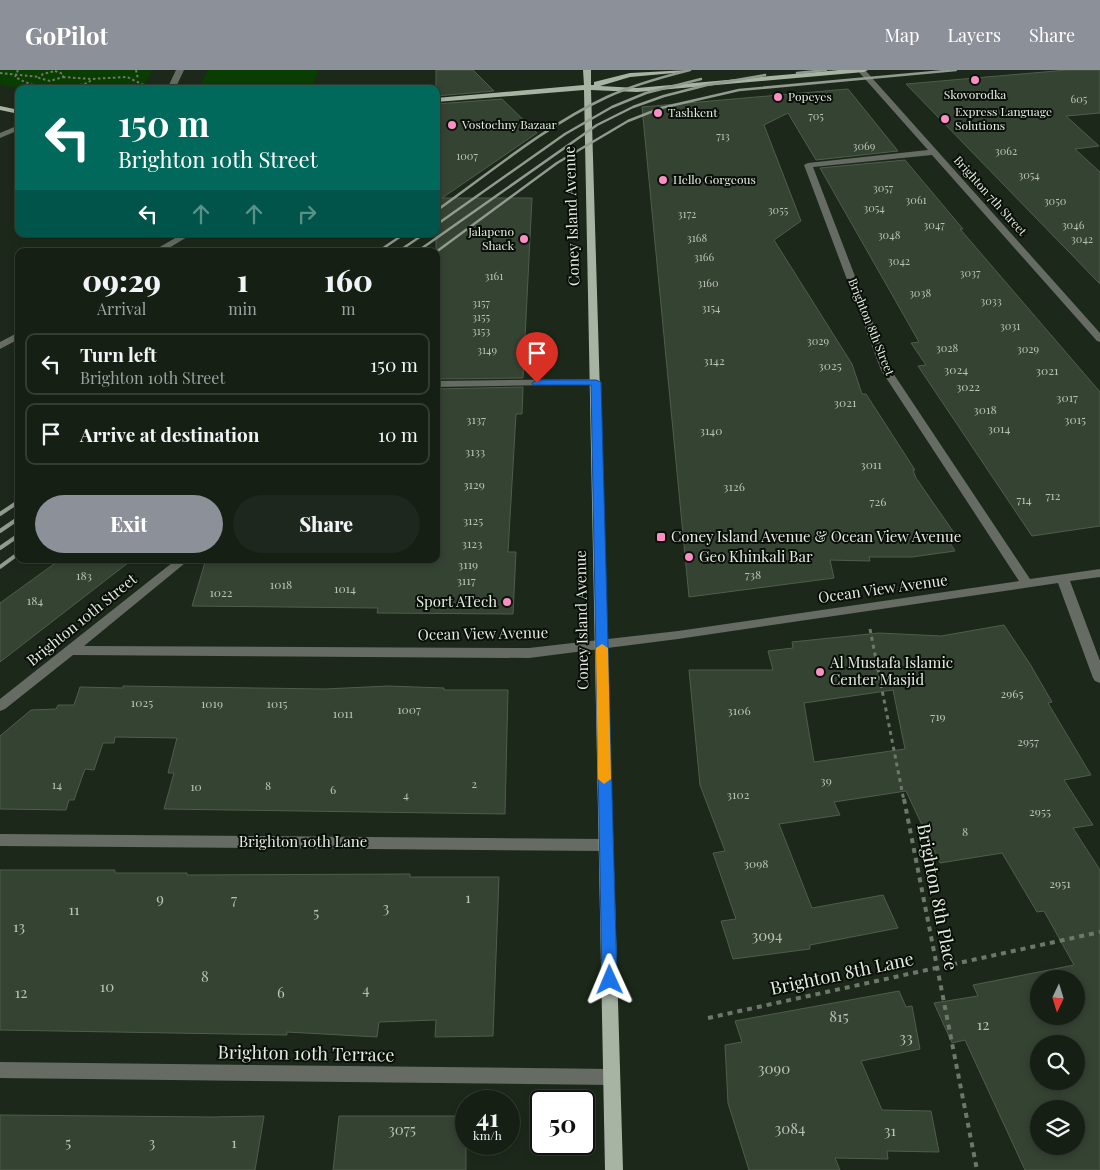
<!DOCTYPE html>
<style>
:root{--surface:#151f14;--page:#1e271d;--text:#f1f3f6;--muted:#9da2a0;--line:#343d34;--accent:#8c9099}
body{margin:0;font-family:"Playfair Display",serif;background:var(--page);color:var(--text);height:100vh;display:flex;flex-direction:column;font-size:19px;white-space:nowrap}
*{box-sizing:border-box;margin:0}
p{font-size:16px;color:var(--muted)}
.icon{flex:none;width:28px;height:28px;fill:none;stroke:currentColor;stroke-width:2;stroke-linecap:round;stroke-linejoin:round}
.map{position:relative;flex:1;overflow:hidden}
.side{position:absolute;left:15px;top:178px;width:425px;height:315px;display:flex;flex-direction:column;background:var(--surface);border-radius:10px;box-shadow:0 2px 8px #0003,0 0 0 1px var(--line)}
.side>*{flex:none}
.top-card{position:absolute;left:15px;top:15px;width:425px;height:152px;border-radius:10px;box-shadow:0 2px 8px #0003,0 0 0 1px var(--line);background:#00695c;color:#fff;overflow:hidden}
.needle{width:32px;rotate:184deg}
.tools{position:absolute;left:1030px;top:900px;display:grid;gap:10px}
.tools a{display:grid;place-items:center;width:55px;height:55px;border-radius:50%;background:var(--surface);box-shadow:0 2px 8px #0003,0 0 0 1px var(--line);font-size:25px}
.speed{position:absolute;left:455px;top:1020px;display:flex;gap:10px;font-size:25px;font-weight:700;text-align:center}
.speed>*{display:grid;place-content:center;width:65px;height:65px;border-radius:50%;background:var(--surface);box-shadow:0 2px 8px #0003,0 0 0 1px var(--line);line-height:1}
.speed small{font-size:12px;font-weight:400}
.speed .limit{border:2px solid #111;border-radius:8px;background:#fff;color:#111}
.pin{position:absolute;display:grid;place-items:center;width:42px;height:42px;color:#fff;margin:-51px -21px;border-radius:50% 50% 50% 0;rotate:-45deg;box-shadow:0 0 5px #0007}
.pin .icon{rotate:45deg}
.me{position:absolute;width:55px;margin:-28px;rotate:359deg;stroke-linejoin:round;filter:drop-shadow(0 0 4px #0008)}
.turn{display:flex;align-items:center;gap:18px;height:105px;padding:0 20px;font-size:22px}
.turn .icon{width:65px;height:65px;stroke-width:2.5}
.turn b{display:block;font-size:35px;line-height:42px}
.lanes{display:flex;align-items:center;height:48px;padding:0 20px;background:#0003;justify-content:center;gap:25px;direction:ltr}
.lanes .off{opacity:.35}
.eta{display:flex;justify-content:space-evenly;align-items:center;height:85px;text-align:center}
.eta b{font-size:30px;font-weight:800;line-height:35px}
.primary-button{display:flex;gap:10px;margin-top:auto;padding:10px 20px}
.primary-button a{flex:1;height:58px;border-radius:30px;background:var(--accent);color:#fff;font-size:20px;font-weight:800;line-height:58px;text-align:center}
.primary-button a+a{background:var(--page);color:var(--text)}
ul{padding:0;list-style:none}
li{display:flex;align-items:center;gap:15px;height:62px;margin:0 10px 8px;padding:0 10px;border:2px solid var(--line);border-radius:10px}
li div{flex:1}
li b{display:block;font-size:19px}
li em{font-style:normal}
header{display:flex;align-items:center;gap:30px;box-sizing:border-box;height:70px;padding:0 25px;background:var(--accent);color:#fff}
header strong{font-size:24px}
nav{display:flex;gap:28px;margin-inline-start:auto;font-size:18px}
.map>svg:first-child{display:block}
</style>
<header>
<strong>GoPilot</strong>
<nav><a>Map</a><a>Layers</a><a>Share</a></nav>
</header>
<div class="map">
<svg width="1100" height="1100" viewBox="0 0 1100 1100">
<rect width="100%" height="100%" fill="#1c291a"/>
<!-- green -->
<path fill="#0a3e00" d="M0,0H152L142,19H22L0,14Z
M208,0H318L312,19H201L200,17Z"/>
<!-- building -->
<path fill="#354333" stroke="#4f5d4c" fill-rule="evenodd" d="M436,0H473L494,21L436,26Z
M1067,0H1100V43L1066,46L1099,76L1075,79L1100,102V214L906,14Z
M848,19L898,81L816,90L788,43L764,55L801,151L774,170L852,294L862,324H866L915,400H913L916,408L957,467L947,468L955,481L912,487H869L870,491L830,490L834,508L689,527L642,37Z
M502,29L537,63L442,128H532L523,308L436,309V34Z
M905,90L963,159H960L1100,322V456L1032,466L918,296L926,295L911,273L919,272L820,98Z
M523,317L522,344H516L508,482H516L513,544L377,543L378,538L192,536L206,489L421,491V489H436V319Z
M61,489H133L0,592V533Z
M1004,555L1030,594L1052,632L1048,633L1091,705L1064,710L1093,755L1073,758L1100,800V1100H1025L965,970L952,973L934,933L978,926L973,915L1074,895L1044,841L1037,842L1002,783L940,793L906,721L834,732L840,745L779,754L812,838L883,825L898,858L810,875V879L733,889L721,851L736,849L713,783L725,781L700,715L689,600H773L768,581L793,578L792,572L879,563L941,566ZM893,620L905,679L814,692L804,633ZM1039,909H1076V946H1039ZM1039,974H1076V1011H1039ZM1039,1039H1076V1076H1039Z
M123,616L324,619L388,616L444,618V620H508L505,744L164,739L174,703H168L177,668L115,667L114,673H103L94,700L85,699L74,730H69L66,740L0,739V666L31,640L56,639L58,635H74L80,617L123,618Z
M0,800H115V803H187V805L410,804V807H499L493,966L435,967L436,950L379,952L377,967L287,962V965L0,960Z
M899,921L906,937L912,936L920,979L861,991L882,1040L931,1041L939,1082L887,1081L888,1089L835,1088L840,1100H749L728,1033L725,975L742,972L735,951Z
M0,1045L213,1047L264,1046L255,1100H0Z
M339,1046H466V1100H333Z"/>
<g fill="none" stroke-linecap="round" stroke-linejoin="round">
<!-- path-far2 -->
<path stroke="#6d786b" stroke-width="2" stroke-dasharray="2.5 2.5" stroke-linecap="butt" d="M18,0L15,7C29,15 43,18 58,19
M136,0L138,9
M55,1L63,4V7L50,11L39,8L43,4Z
M0,3L39,7
M63,7L91,9L127,7L148,17
M65,19L88,13L92,9"/>
<!-- path-far1 -->
<path stroke="#6d786b" stroke-width="3" stroke-dasharray="4 4" stroke-linecap="butt" d="M870,559L904,731"/>
<!-- path -->
<path stroke="#6d786b" stroke-width="4" stroke-dasharray="5 5" stroke-linecap="butt" d="M904,729L977,1100
M708,948L1100,862"/>
<!-- minor -->
<path fill="#666c64" fill-rule="evenodd" d="M176,0H184L175,19H167Z
M857,0H865L1100,263V272L1097,271L932,85L813,97L891,300L1030,509L1100,499V507L1070,511L1100,591V613L1095,611L1093,608L1058,513L678,569L529,588L73,585L5,639L0,641V629L177,489H190L84,576L529,578L678,561L1019,511L881,300L804,95L808,93L928,80Z
M19,55V60L0,68V63Z
M182,164H192L164,181H153Z
M19,262V269L0,279V272Z
M596,309L600,310V314L436,317V311Z
M0,764L606,769L611,771L613,775L611,779L606,781L0,776Z
M0,992L612,999L618,1001L620,1007L618,1013L612,1015L0,1008Z"/>
<!-- major -->
<path fill="#a7b4a4" fill-rule="evenodd" d="M583,0H591V15H594V12L630,3L689,0L685,2L630,7L600,16L637,18L839,0H868L864,2L637,22L591,20L623,1100H605L584,20L436,32V28L584,15Z
M0,36L19,40V44L0,40Z"/>
<!-- rail-far2 -->
<path stroke="#919b8f" stroke-width="2.5" d="M797,3L826,0
M436,141C491,102 545,56 607,27C633,15 662,7 690,0
M436,155L565,64L612,37L646,23L701,9
M379,181L404,164
M399,181L424,164
M418,181L597,55L633,37L664,26L707,15L765,5
M436,182L557,93L628,51L661,38L739,20L956,0"/>
<!-- rail-far1 -->
<path stroke="#919b8f" stroke-width="3" d="M16,433L19,431"/>
<!-- rail -->
<path stroke="#919b8f" stroke-width="4" d="M0,444L18,432
M0,461L19,448
M0,478L19,465
M0,497L19,483"/>
</g>
<!-- route -->
<path fill="#1a73e8" stroke="#114b97" d="M537,310H596L601,312L617,910L615,915L610,917L605,915L602,910L591,315H533L532,313Z"/>
<!-- slow -->
<path fill="#f59e0b" d="M602,574L608,578L611,709L604,714L598,709L596,578Z"/>
<!-- markers -->
<g fill="#fb8fc4" stroke="#0a1009" stroke-width="2">
<circle cx="975" cy="10" r="5"/>
<circle cx="778" cy="27" r="5"/>
<circle cx="658" cy="43" r="5"/>
<circle cx="945" cy="49" r="5"/>
<circle cx="452" cy="55" r="5"/>
<circle cx="663" cy="110" r="5"/>
<circle cx="524" cy="169" r="5"/>
<rect x="656" y="462" width="10" height="10" rx="2.5"/>
<circle cx="689" cy="487" r="5"/>
<circle cx="507" cy="532" r="5"/>
<circle cx="820" cy="602" r="5"/>
</g>
<g text-anchor="middle" stroke-width="4" stroke-linejoin="round" paint-order="stroke">
<!-- far-number labels -->
<g font-size="11" fill="#b9c2b7">
<text x="1079" y="33">605</text>
<text x="816" y="50">705</text>
<text x="723" y="70">713</text>
<text x="864" y="80">3069</text>
<text x="1006" y="85">3062</text>
<text x="467" y="90">1007</text>
<text x="1029" y="109">3054</text>
<text x="883" y="122">3057</text>
<text x="916" y="134">3061</text>
<text x="1055" y="135">3050</text>
<text x="874" y="142">3054</text>
<text x="778" y="144">3055</text>
<text x="687" y="148">3172</text>
<text x="934" y="159">3047</text>
<text x="1073" y="159">3046</text>
<text x="889" y="169">3048</text>
<text x="697" y="172">3168</text>
<text x="1082" y="173">3042</text>
<text x="704" y="191">3166</text>
<text x="899" y="195">3042</text>
<text x="970" y="207">3037</text>
<text x="494" y="210">3161</text>
<text x="708" y="217">3160</text>
<text x="920" y="227">3038</text>
<text x="991" y="235">3033</text>
<text x="481" y="237">3157</text>
<text x="711" y="242">3154</text>
<text x="481" y="251">3155</text>
<text x="1010" y="260">3031</text>
<text x="481" y="265">3153</text>
<text x="818" y="275">3029</text>
<text x="947" y="282">3028</text>
<text x="1028" y="283">3029</text>
<text x="487" y="284">3149</text>
</g>
<!-- far-poi labels -->
<g font-size="12" fill="#e5ede3" stroke="#0a1009" text-anchor="start">
<text x="975" y="29" text-anchor="middle">Skovorodka</text>
<text x="788" y="31">Popeyes</text>
<text x="955" y="46">Express Language<tspan x="955" dy="14">Solutions</tspan></text>
<text x="668" y="47">Tashkent</text>
<text x="462" y="59">Vostochny Bazaar</text>
<text x="673" y="114">Hello Gorgeous</text>
<text x="514" y="166" text-anchor="end">Jalapeno<tspan x="514" dy="14">Shack</tspan></text>
</g>
<!-- far-street labels -->
<g font-size="12" fill="#e5ede3" stroke="#0a1009">
<text transform="translate(990 126) rotate(48)" y="4">Brighton 7th Street</text>
<text transform="translate(871 257) rotate(68)" y="4">Brighton 8th Street</text>
</g>
<!-- number labels -->
<g font-size="12" fill="#b9c2b7">
<text x="714" y="295">3142</text>
<text x="830" y="300">3025</text>
<text x="956" y="304">3024</text>
<text x="1047" y="305">3021</text>
<text x="968" y="321">3022</text>
<text x="1067" y="332">3017</text>
<text x="845" y="337">3021</text>
<text x="985" y="344">3018</text>
<text x="476" y="354">3137</text>
<text x="1075" y="354">3015</text>
<text x="999" y="363">3014</text>
<text x="711" y="365">3140</text>
<text x="475" y="386">3133</text>
<text x="871" y="399">3011</text>
<text x="474" y="419">3129</text>
<text x="734" y="421">3126</text>
<text x="1053" y="430">712</text>
<text x="1024" y="434">714</text>
<text x="878" y="436">726</text>
<text x="473" y="455">3125</text>
<text x="472" y="478">3123</text>
<text x="468" y="499">3119</text>
<text x="753" y="509">738</text>
<text x="84" y="510">183</text>
<text x="466" y="515">3117</text>
<text x="281" y="519">1018</text>
<text x="345" y="523">1014</text>
<text x="221" y="527">1022</text>
<text x="35" y="535">184</text>
<text x="1012" y="628">2965</text>
<text x="142" y="637">1025</text>
<text x="212" y="638">1019</text>
<text x="277" y="638">1015</text>
<text x="409" y="644">1007</text>
<text x="739" y="645">3106</text>
<text x="343" y="648">1011</text>
<text x="938" y="651">719</text>
<text x="1028" y="676">2957</text>
<text x="826" y="715">39</text>
<text x="474" y="718">2</text>
<text x="57" y="719">14</text>
<text x="268" y="720">8</text>
<text x="196" y="721">10</text>
<text x="333" y="724">6</text>
<text x="406" y="729">4</text>
<text x="738" y="729">3102</text>
<text x="1040" y="746">2955</text>
<text x="965" y="766">8</text>
<text x="756" y="798">3098</text>
<text x="1060" y="818">2951</text>
</g>
<!-- street labels -->
<g font-size="15" fill="#e5ede3" stroke="#0a1009">
<text transform="translate(572 146) rotate(-92)" y="5">Coney Island Avenue</text>
<text transform="translate(883 519) rotate(-8)" y="5">Ocean View Avenue</text>
<text transform="translate(82 550) rotate(-39)" y="5">Brighton 10th Street</text>
<text transform="translate(582 550) rotate(-91)" y="5">Coney Island Avenue</text>
<text transform="translate(483 564) rotate(-1)" y="5">Ocean View Avenue</text>
<text x="303" y="777">Brighton 10th Lane</text>
</g>
<!-- poi labels -->
<g font-size="15" fill="#e5ede3" stroke="#0a1009" text-anchor="start">
<text x="671" y="472">Coney Island Avenue &amp; Ocean View Avenue</text>
<text x="699" y="492">Geo Khinkali Bar</text>
<text x="497" y="537" text-anchor="end">Sport ATech</text>
<text x="830" y="598">Al Mustafa Islamic<tspan x="830" dy="17">Center Masjid</tspan></text>
</g>
<!-- near-number labels -->
<g font-size="15" fill="#b9c2b7">
<text x="468" y="833">1</text>
<text x="160" y="834">9</text>
<text x="234" y="835">7</text>
<text x="386" y="843">3</text>
<text x="74" y="845">11</text>
<text x="316" y="848">5</text>
<text x="19" y="862">13</text>
<text x="767" y="871">3094</text>
<text x="205" y="912">8</text>
<text x="107" y="922">10</text>
<text x="366" y="925">4</text>
<text x="21" y="928">12</text>
<text x="281" y="928">6</text>
<text x="839" y="952">815</text>
<text x="983" y="960">12</text>
<text x="906" y="973">33</text>
<text x="774" y="1004">3090</text>
<text x="790" y="1064">3084</text>
<text x="402" y="1065">3075</text>
<text x="890" y="1066">31</text>
<text x="68" y="1078">5</text>
<text x="152" y="1078">3</text>
<text x="234" y="1078">1</text>
</g>
<!-- near-street labels -->
<g font-size="18" fill="#e5ede3" stroke="#0a1009">
<text transform="translate(937 827) rotate(79)" y="6">Brighton 8th Place</text>
<text transform="translate(842 904) rotate(-12)" y="6">Brighton 8th Lane</text>
<text transform="translate(306 984) rotate(1)" y="6">Brighton 10th Terrace</text>
</g>
</g>
</svg>
<div class="tools">
<a><svg class="needle" viewBox="-14 -14 28 28"><path d="M0-13l5 13h-10z" fill="#e53935"/><path d="M0 13l5-13h-10z" fill="#9da2a0"/></svg></a>
<a><svg class="icon" aria-label="search" viewBox="0 0 24 24"><circle cx="10" cy="10" r="6"/><path d="M15 15l6 6"/></svg></a>
<a><svg class="icon" aria-label="layers" viewBox="0 0 24 24"><path d="M12 4l9 5-9 5-9-5zM3 14l9 5 9-5"/></svg></a>
</div>
<div class="speed"><div>41<small>km/h</small></div><div class="limit">50</div></div>
<div class="pin" style="left:537px;top:313px;background:#d93025"><svg class="icon" aria-label="arrive" viewBox="0 0 24 24"><path d="M6 21V4h12l-3 4 3 4H6"/></svg></div>
<svg class="me" style="left:610px;top:910px" viewBox="-20 -20 40 40"><path d="M0-17L14 15 0 8-14 15z" fill="#1a73e8" stroke="#fff" stroke-width="4"/></svg>
<div class="top-card">
<div class="turn"><svg class="icon" aria-label="left" viewBox="0 0 24 24"><path d="M17 20v-9H6M10 6l-5 5 5 5"/></svg><div><b>150 m</b>Brighton 10th Street</div></div>
<div class="lanes"><svg class="icon" aria-label="left" viewBox="0 0 24 24"><path d="M17 20v-9H6M10 6l-5 5 5 5"/></svg><svg class="icon off" aria-label="ahead" viewBox="0 0 24 24"><path d="M12 20V5M6 11l6-6 6 6"/></svg><svg class="icon off" aria-label="ahead" viewBox="0 0 24 24"><path d="M12 20V5M6 11l6-6 6 6"/></svg><svg class="icon off" aria-label="right" viewBox="0 0 24 24"><path d="M7 20v-9h11M14 6l5 5-5 5"/></svg></div>
</div>
<section class="side">
<div class="eta">
<div><b>09:29</b><p>Arrival</p></div>
<div><b>1</b><p>min</p></div>
<div><b>160</b><p>m</p></div>
</div>
<ul>
<li><svg class="icon" aria-label="left" viewBox="0 0 24 24"><path d="M17 20v-9H6M10 6l-5 5 5 5"/></svg><div><b>Turn left</b><p>Brighton 10th Street</p></div><em>150 m</em></li>
<li><svg class="icon" aria-label="arrive" viewBox="0 0 24 24"><path d="M6 21V4h12l-3 4 3 4H6"/></svg><div><b>Arrive at destination</b></div><em>10 m</em></li>
</ul>
<div class="primary-button"><a>Exit</a><a>Share</a></div>
</section>
</div>
